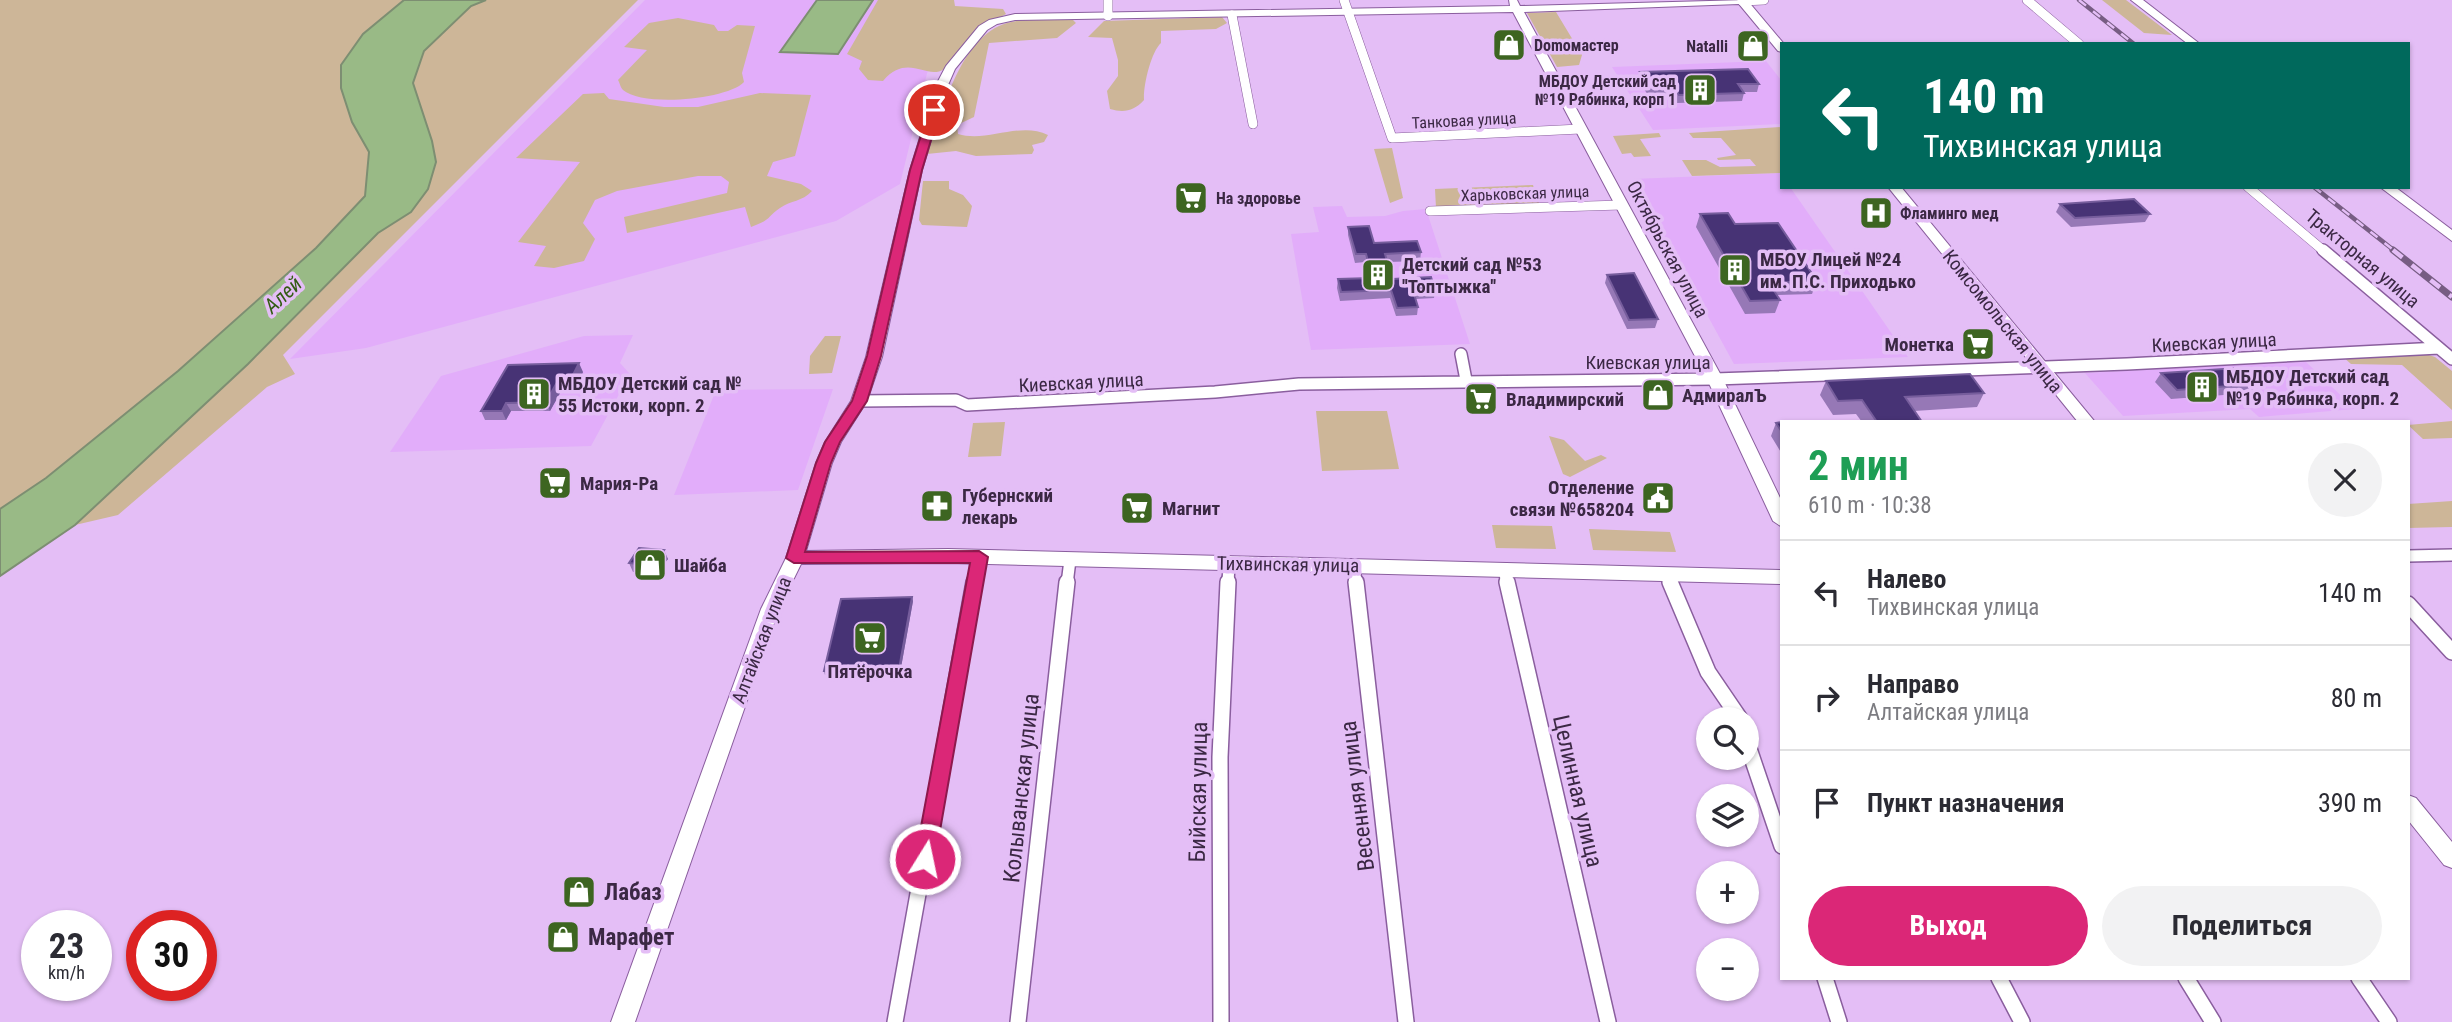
<!DOCTYPE html>
<html lang="ru">
<meta charset="utf-8">
<style>
:root{--surface:#fff;--page:#f2f2f3;--text:#2b2b33;--muted:#7c7c81;--line:#e1e1e2;--accent:#db2777}
body{margin:0;font-family:"Roboto Condensed",sans-serif;background:var(--page);color:var(--text);height:100vh;display:flex;flex-direction:column;font-size:26px;white-space:nowrap}
*{box-sizing:border-box;margin:0}
p{font-size:23px;color:var(--muted)}
.icon{flex:none;width:38px;height:38px;fill:none;stroke:currentColor;stroke-width:2;stroke-linecap:round;stroke-linejoin:round}
.map{position:relative;flex:1;overflow:hidden}
.sheet{position:absolute;left:1780px;top:420px;width:630px;height:560px;display:flex;flex-direction:column;background:var(--surface);border-radius:0px;box-shadow:0 2px 5px #0004}
.sheet>*{flex:none}
.guide{position:absolute;left:1780px;top:42px;width:630px;height:147px;border-radius:0px;box-shadow:0 2px 5px #0004;background:#00695c;color:#fff;overflow:hidden}
.controls{position:absolute;left:1696px;top:707px;display:grid;gap:14px}
.controls a{display:grid;place-items:center;width:63px;height:63px;border-radius:50%;background:var(--surface);box-shadow:0 2px 5px #0004;font-size:35px}
.speed{position:absolute;left:21px;top:910px;display:flex;gap:14px;font-size:35px;font-weight:700;text-align:center}
.speed>*{display:grid;place-content:center;width:91px;height:91px;border-radius:50%;background:var(--surface);box-shadow:0 2px 5px #0004;line-height:1}
.speed small{font-size:18px;font-weight:400}
.speed .limit{border:10px solid #d22;background:#fff;color:#111}
.pin{position:absolute;display:grid;place-items:center;width:60px;height:60px;color:#fff;margin:-30px;border:4px solid #fff;border-radius:50%;box-shadow:0 2px 7px #0007}
.me{position:absolute;width:77px;margin:-38px;rotate:10deg;stroke-linejoin:round;filter:drop-shadow(0 0 5px #0008)}
.turn{display:flex;align-items:center;gap:24px;height:147px;padding:0 28px;font-size:32px}
.turn .icon{width:91px;height:91px;stroke-width:2.5}
.turn b{display:block;font-size:49px;line-height:60px}
.round{display:grid;place-items:center;flex:none;width:74px;height:74px;border-radius:37px;background:var(--page)}
.headline{display:flex;align-items:center;justify-content:space-between;height:119px;padding:0 28px}
h1{font-size:42px;font-weight:700;line-height:52px;color:#1e9e55}
.button{display:flex;gap:14px;margin-top:auto;padding:14px 28px}
.button a{flex:1;height:80px;border-radius:42px;background:var(--accent);color:#fff;font-size:28px;font-weight:700;line-height:80px;text-align:center}
.button a+a{background:var(--page);color:var(--text)}
ul{padding:0;list-style:none}
li{display:flex;align-items:center;gap:21px;height:105px;padding:0 28px;border-top:2px solid var(--line)}
li div{flex:1}
li b{display:block;font-size:26px}
li em{font-style:normal}
.map>svg:first-child{display:block}
</style>
<div class="map">
<svg width="2452" height="1022" viewBox="0 0 2452 1022">
<rect width="100%" height="100%" fill="#e4bef6"/>
<!-- built -->
<path fill="#e2adfa" d="M645,0H945L900,184L836,221L366,348L290,359Z
M1766,61L1781,80V124L1653,130L1612,67Z
M1780,173L1782,187H1790L1908,357L1734,364L1633,179Z
M1342,206L1347,217L1385,216L1403,211L1426,209L1470,344L1311,350L1291,234L1319,232L1313,207Z
M633,335L620,363L630,374L591,446L390,452L441,376L584,336Z
M2306,362L2355,409L2259,417L2250,409L2123,416L2085,373Z
M833,389L798,490L674,495L716,390Z"/>
<!-- green -->
<path fill="#cdb698" d="M0,0H404L400,3L352,122L369,152L365,196L316,248L178,371L46,478L0,509Z
M486,0H638L283,355L295,374L267,387L118,515L75,525L248,364L378,233L411,212L432,141L413,83L424,51L471,6Z
M878,0H954L955,6L1003,9L1006,14C986,24 974,36 959,52C954,57 949,65 944,69C927,81 908,52 883,81L868,80L859,69L862,61L847,54Z
M2102,0H2126L2172,35L2144,33Z
M1556,12L1582,55L1579,65L1557,67L1527,13Z
M1222,17L1227,23L1216,29L1161,31V43C1151,52 1143,86 1144,100C1134,111 1124,113 1110,109L1107,91L1118,76V60L1112,38L1088,37L1104,21Z
M678,18L714,25L718,31H728L737,25L755,26L742,73L744,82C727,100 642,107 623,90C620,87 620,83 618,80L647,50L624,47L649,23Z
M1073,20L1076,23L1057,38L989,43L974,117L957,125L958,134C987,143 1020,121 1048,135L1044,142L1032,145L1034,150L1032,154L976,156L956,151L927,154C942,113 960,36 1007,23C1028,17 1052,20 1073,20Z
M604,93L609,99L664,107H698L760,93L811,95L795,156L773,162L767,176L801,184L812,191C802,202 791,200 780,208C766,218 771,220 751,227L745,207L627,233L624,217L727,193L729,182L721,176H698L617,191L595,200L583,223L595,239L584,261L554,268L534,266L546,246L518,242L580,162L516,158L583,94Z
M1781,127V173L1692,176L1682,160H1706L1720,167L1756,166L1750,159L1718,160L1717,158L1736,155L1721,138H1693L1689,133Z
M1659,133L1661,137L1640,139L1651,156L1634,157L1631,153L1622,154L1613,136Z
M1392,148L1403,198L1390,203L1374,149Z
M923,181H949V189L963,195L972,206L967,227L922,225L919,220Z
M1533,185L1540,206L1436,208L1435,189Z
M825,336H841L832,373L809,374L810,356Z
M2420,352L2435,357L2452,371V410L2402,365L2351,364L2342,356Z
M1316,411H1387L1399,469L1322,471Z
M2452,421V438L2423,439L2408,425Z
M1005,422L1001,456L968,457L973,423Z
M1549,436L1564,440L1585,461L1601,455L1607,458L1570,477L1563,474Z
M2452,501V527L2408,528V504Z
M1492,525L1552,526L1556,549L1496,548Z
M1589,529L1670,532L1676,552L1593,550Z"/>
<!-- water -->
<path fill="#99ba86" stroke="#7d8e72" stroke-width="2" d="M404,0H486L471,6L424,51L413,83L432,141L436,162L428,189L411,212L378,233L248,364L75,525L0,576V509L46,478L178,371L316,248L365,196L369,152L352,122L341,88V65L363,34Z
M817,0H873L838,54L780,52Z"/>
<g fill="none" stroke-linecap="round" stroke-linejoin="round">
<defs>
<path id="street-far2" d="M1108,0V16
M1344,0L1392,138L1580,129
M2027,0L2079,44
M1742,1L1764,0
M1232,15L1253,124
M2248,187L2325,252
M1430,211L1621,205"/>
<path id="street-far1" d="M2323,250L2452,359
M1461,354L1466,380
M859,401L956,400L967,405L1215,392L1299,384L1715,379L2127,364L2439,348
M2408,556L2452,555
M1354,565L1356,584
M1504,569L1507,584
M1667,575L1671,584
M974,584L979,557
M1067,584L1070,560
M1228,584L1229,563"/>
<path id="street" d="M1356,582L1406,1022
M1507,582L1608,1022
M1670,582L1708,672L1740,719
M2408,604L2452,652
M1746,740L1782,846
M1825,978L1839,1022
M1999,978L2022,1022
M2186,978L2213,1022
M2359,978L2389,1022
M895,1022L974,582
M1018,1022L1067,582
M1221,1022L1220,757L1228,582"/>
<path id="secondary" d="M1509,0H1517L1520,6L1747,0L1784,44L1782,52L1778,51L1739,4L1524,12L1723,379L1782,502V527L1773,521L1707,379L1513,12L1015,20L997,24L987,30L955,69L948,85L922,170L882,357L867,401L841,442L832,463L806,551L948,549L1782,570V584L948,563L801,564L779,609L635,1022H611L761,609L786,558L816,463L825,442L851,401L866,357L910,170L936,85L946,66L979,26L989,20L1015,14L1510,6Z
M2131,0H2143L2200,44H2188Z
M1888,187H1901L2095,422H2078Z
M2380,187H2395L2452,230V241Z
M2408,795L2416,798L2452,842V868L2444,865L2408,820Z"/>
</defs>
<!-- street-far2 casing -->
<use href="#street-far2" stroke="#8a5e9e" stroke-width="10"/>
<!-- street-far1 casing -->
<use href="#street-far1" stroke="#8a5e9e" stroke-width="14"/>
<!-- street casing -->
<use href="#street" stroke="#8a5e9e" stroke-width="18"/>
<!-- secondary casing -->
<use href="#secondary" stroke="#8a5e9e" stroke-width="2"/>
<!-- street-far2 -->
<use href="#street-far2" stroke="#fff" stroke-width="9"/>
<!-- street-far1 -->
<use href="#street-far1" stroke="#fff" stroke-width="11"/>
<!-- street -->
<use href="#street" stroke="#fff" stroke-width="15"/>
<!-- secondary -->
<use href="#secondary" fill="#fff" fill-rule="evenodd"/>
<defs>
<path id="rail-far1" d="M2079,0L2134,44
M2314,187L2396,252"/>
<path id="rail" d="M2393,250L2452,297"/>
</defs>
<!-- rail-far1 casing -->
<use href="#rail-far1" stroke="#775d83" stroke-width="4.5"/>
<!-- rail casing -->
<use href="#rail" stroke="#775d83" stroke-width="7"/>
<!-- rail-far1 -->
<use href="#rail-far1" stroke="#e4bef6" stroke-width="2.5" stroke-dasharray="9" stroke-linecap="butt"/>
<!-- rail -->
<use href="#rail" stroke="#e4bef6" stroke-width="4.5" stroke-dasharray="12" stroke-linecap="butt"/>
</g>
<!-- wall -->
<path fill="#9678b6" d="M1640,72L1759,84L1757,92H1744V93L1742,101L1677,103L1671,95H1648L1638,80Z
M2060,204L2150,214L2145,222L2071,227L2056,212Z
M1700,214L1817,281L1812,294L1777,295L1780,300L1775,313L1745,314L1696,227Z
M1348,227L1374,243L1421,252L1420,261L1388,262L1392,279L1435,290L1434,298L1416,299L1418,307L1417,315L1396,316L1390,298L1340,301L1337,288L1338,279L1370,278L1365,262L1355,263L1348,235Z
M1607,275L1658,319L1655,328L1627,329L1605,283Z
M508,365L583,372L576,386H564L550,411H511L506,420H485L481,411Z
M2161,373L2256,384L2250,393L2171,399L2155,382Z
M1826,381L1984,393L1977,407L1914,411L1922,422H1862L1856,414L1833,415L1820,395Z
M1782,422V454L1771,436L1776,423Z
M668,559L658,571L650,574L633,572L629,563Z
M913,601L900,673L825,675L824,671Z"/>
<!-- shaded-wall -->
<path fill="#765d9c" d="M579,363L583,372L576,386L572,377Z
M560,377L564,386L550,411L546,402Z
M506,403L511,411L506,420L502,411Z
M664,550L668,559L658,571L650,574L646,565Z
M912,597L913,601L900,673L899,669Z"/>
<!-- building -->
<path fill="#473375" stroke="#765d9c" stroke-width="2" d="M1748,69L1759,84H1738L1744,93L1679,95L1673,87H1650L1640,72Z
M2134,199L2150,214L2075,218L2060,204Z
M1728,213L1735,224L1778,223L1817,281L1769,283L1780,300L1750,301L1700,214Z
M1369,226L1374,243L1417,241L1421,252L1385,254L1392,279L1431,277L1435,290L1413,291L1418,307L1397,308L1391,290L1341,292L1338,279L1373,278L1366,254H1356L1348,227Z
M1634,273L1658,319L1629,320L1607,275Z
M579,363L572,377H560L546,402L506,403L502,411H481L508,365Z
M2239,368L2256,384L2177,390L2161,373Z
M1970,374L1984,393L1905,397L1922,422H1877L1862,400L1838,401L1826,381Z
M1782,422V432L1776,423Z
M639,548L664,550L654,562L646,565L629,563Z
M912,597L899,669L824,671L841,599Z"/>
<!-- route -->
<path fill="#db2777" stroke="#8e194d" stroke-width="2" d="M934,106L940,110L922,170L881,356L867,401L840,442L831,463L805,552L979,551L988,557L935,859L932,866L925,868L918,866L915,859L970,563H794L786,558L816,463L825,442L852,401L867,356L910,170L929,110Z"/>
<!-- icons -->
<defs>
<symbol id="shop-square" viewBox="-11 -11 22 22"><rect x="-9" y="-9" width="18" height="18" rx="4" fill="#3d6521" stroke="#e4bef6"/><path d="M-5-2.5h2.3a2.7 3.5 0 0 1 5.4 0H5L5.5 6h-11ZM-1.5-2.5h3a1.5 2.3 0 0 0-3 0Z" fill="#fff"/></symbol>
<symbol id="building-square" viewBox="-11 -11 22 22"><rect x="-9" y="-9" width="18" height="18" rx="4" fill="#3d6521" stroke="#e4bef6"/><path d="M-4-6H4V6H1V3H-1V6H-4ZM-2.5-4.3h1.7v1.8h-1.7ZM.8-4.3h1.7v1.8H.8ZM-2.5-1h1.7V.8h-1.7ZM.8-1h1.7V.8H.8Z" fill="#fff"/></symbol>
<symbol id="supermarket-square" viewBox="-11 -11 22 22"><rect x="-9" y="-9" width="18" height="18" rx="4" fill="#3d6521" stroke="#e4bef6"/><path d="M-6-5.5h2.5l.6 2H6L4.5 2H-2.5L-4.4-4H-6ZM-1.5 3.2a1.3 1.3 0 1 0 .1 0ZM3 3.2a1.3 1.3 0 1 0 .1 0Z" fill="#fff"/></symbol>
<symbol id="hospital-square" viewBox="-11 -11 22 22"><rect x="-9" y="-9" width="18" height="18" rx="4" fill="#3d6521" stroke="#e4bef6"/><path d="M-5-5h3v3.5h4V-5h3V5h-3V1.5h-4V5h-3Z" fill="#fff"/></symbol>
<symbol id="civic-square" viewBox="-11 -11 22 22"><rect x="-9" y="-9" width="18" height="18" rx="4" fill="#3d6521" stroke="#e4bef6"/><path d="M-.6-6.5H3V-4.5H.6V-3L4-1V1h2V6H-6V1h2V-1L-.6-3ZM-1.2 2.5V6h2.4V2.5Z" fill="#fff"/></symbol>
<symbol id="pharmacy-square" viewBox="-11 -11 22 22"><rect x="-9" y="-9" width="18" height="18" rx="4" fill="#3d6521" stroke="#e4bef6"/><path d="M-2-6h4v4h4v4h-4v4h-4v-4h-4v-4h4Z" fill="#fff"/></symbol>
</defs>
<g fill-rule="evenodd">
<use href="#shop-square" x="1490" y="26" width="38" height="38"/>
<use href="#shop-square" x="1734" y="27" width="38" height="38"/>
<use href="#building-square" x="1681" y="71" width="38" height="38"/>
<use href="#supermarket-square" x="1172" y="179" width="38" height="38"/>
<use href="#hospital-square" x="1857" y="194" width="38" height="38"/>
<use href="#building-square" x="1716" y="251" width="38" height="38"/>
<use href="#building-square" x="1359" y="256" width="38" height="38"/>
<use href="#supermarket-square" x="1959" y="325" width="38" height="38"/>
<use href="#building-square" x="2183" y="368" width="38" height="38"/>
<use href="#building-square" x="515" y="375" width="38" height="38"/>
<use href="#shop-square" x="1639" y="376" width="38" height="38"/>
<use href="#supermarket-square" x="1462" y="380" width="38" height="38"/>
<use href="#supermarket-square" x="536" y="464" width="38" height="38"/>
<use href="#civic-square" x="1639" y="479" width="38" height="38"/>
<use href="#pharmacy-square" x="918" y="487" width="38" height="38"/>
<use href="#supermarket-square" x="1118" y="489" width="38" height="38"/>
<use href="#shop-square" x="631" y="546" width="38" height="38"/>
<use href="#supermarket-square" x="851" y="619" width="38" height="38"/>
<use href="#shop-square" x="560" y="873" width="38" height="38"/>
<use href="#shop-square" x="544" y="918" width="38" height="38"/>
</g>
<g text-anchor="middle" stroke-width="7" stroke-linejoin="round" paint-order="stroke">
<!-- far-poi labels -->
<g font-size="16" font-weight="bold" fill="#3b2844" stroke="#e4bef6" text-anchor="start">
<text x="1534" y="51">Domoмастер</text>
<text x="1728" y="52" text-anchor="end">Natalli</text>
<text x="1676" y="87" text-anchor="end">МБДОУ Детский сад<tspan x="1676" dy="18">№19 Рябинка, корп 1</tspan></text>
<text x="1216" y="204">На здоровье</text>
<text x="1900" y="219">Фламинго мед</text>
</g>
<!-- far-street labels -->
<g font-size="16" fill="#3b2844" stroke="#e4bef6">
<text transform="translate(1464 120) rotate(-3)" y="6">Танковая улица</text>
<text transform="translate(1525 193) rotate(-2)" y="6">Харьковская улица</text>
</g>
<!-- street labels -->
<g font-size="19" fill="#3b2844" stroke="#e4bef6">
<text transform="translate(1668 249) rotate(62)" y="7">Октябрьская улица</text>
<text transform="translate(2363 258) rotate(40)" y="7">Тракторная улица</text>
<text transform="translate(2003 321) rotate(51)" y="7">Комсомольская улица</text>
<text transform="translate(2214 342) rotate(-3)" y="7">Киевская улица</text>
<text x="1648" y="369">Киевская улица</text>
<text transform="translate(1081 382) rotate(-3)" y="7">Киевская улица</text>
<text transform="translate(1288 564) rotate(1)" y="7">Тихвинская улица</text>
<text transform="translate(761 640) rotate(-69)" y="7">Алтайская улица</text>
</g>
<!-- poi labels -->
<g font-size="19" font-weight="bold" fill="#3b2844" stroke="#e4bef6" text-anchor="start">
<text x="1760" y="266">МБОУ Лицей №24<tspan x="1760" dy="22">им. П.С. Приходько</tspan></text>
<text x="1402" y="271">Детский сад №53<tspan x="1402" dy="22">''Топтыжка''</tspan></text>
<text x="1954" y="351" text-anchor="end">Монетка</text>
<text x="2226" y="383">МБДОУ Детский сад<tspan x="2226" dy="22">№19 Рябинка, корп. 2</tspan></text>
<text x="558" y="390">МБДОУ Детский сад №<tspan x="558" dy="22">55 Истоки, корп. 2</tspan></text>
<text x="1682" y="402">АдмиралЪ</text>
<text x="1506" y="406">Владимирский</text>
<text x="580" y="490">Мария-Ра</text>
<text x="1634" y="494" text-anchor="end">Отделение<tspan x="1634" dy="22">связи №658204</tspan></text>
<text x="962" y="502">Губернский<tspan x="962" dy="22">лекарь</tspan></text>
<text x="1162" y="515">Магнит</text>
<text x="674" y="572">Шайба</text>
<text x="870" y="678" text-anchor="middle">Пятёрочка</text>
</g>
<!-- water labels -->
<g font-size="21" font-style="italic" fill="#335c14" stroke="#e4bef6">
<text transform="translate(283 295) rotate(-43)" y="7">Алей</text>
</g>
<!-- near-street labels -->
<g font-size="23" fill="#3b2844" stroke="#e4bef6">
<text transform="translate(1021 788) rotate(-84)" y="8">Колыванская улица</text>
<text transform="translate(1578 791) rotate(77)" y="8">Целинная улица</text>
<text transform="translate(1198 792) rotate(-89)" y="8">Бийская улица</text>
<text transform="translate(1357 796) rotate(-97)" y="8">Весенняя улица</text>
</g>
<!-- near-poi labels -->
<g font-size="23" font-weight="bold" fill="#3b2844" stroke="#e4bef6" text-anchor="start">
<text x="604" y="900">Лабаз</text>
<text x="588" y="945">Марафет</text>
</g>
</g>
</svg>
<div class="controls">
<a><svg class="icon" aria-label="search" viewBox="0 0 24 24"><circle cx="10" cy="10" r="6"/><path d="M15 15l6 6"/></svg></a>
<a><svg class="icon" aria-label="layers" viewBox="0 0 24 24"><path d="M12 4l9 5-9 5-9-5zM3 14l9 5 9-5"/></svg></a>
<a>+</a>
<a>−</a>
</div>
<div class="speed"><div>23<small>km/h</small></div><div class="limit">30</div></div>
<div class="pin" style="left:934px;top:110px;background:#d93025"><svg class="icon" aria-label="arrive" viewBox="0 0 24 24"><path d="M6 21V4h12l-3 4 3 4H6"/></svg></div>
<svg class="me" style="left:925px;top:859px" viewBox="-20 -20 40 40"><circle r="17" fill="#db2777" stroke="#fff" stroke-width="3"/><path d="M0-11L8 9 0 5-8 9z" fill="#fff"/></svg>
<div class="guide">
<div class="turn"><svg class="icon" aria-label="left" viewBox="0 0 24 24"><path d="M17 20v-9H6M10 6l-5 5 5 5"/></svg><div><b>140 m</b>Тихвинская улица</div></div>
</div>
<section class="sheet">
<div class="headline"><div><h1>2 мин</h1><p>610 m · 10:38</p></div><a class="round"><svg class="icon" aria-label="close" viewBox="0 0 24 24"><path d="M6 6l12 12M18 6L6 18"/></svg></a></div>
<ul>
<li><svg class="icon" aria-label="left" viewBox="0 0 24 24"><path d="M17 20v-9H6M10 6l-5 5 5 5"/></svg><div><b>Налево</b><p>Тихвинская улица</p></div><em>140 m</em></li>
<li><svg class="icon" aria-label="right" viewBox="0 0 24 24"><path d="M7 20v-9h11M14 6l5 5-5 5"/></svg><div><b>Направо</b><p>Алтайская улица</p></div><em>80 m</em></li>
<li><svg class="icon" aria-label="arrive" viewBox="0 0 24 24"><path d="M6 21V4h12l-3 4 3 4H6"/></svg><div><b>Пункт назначения</b></div><em>390 m</em></li>
</ul>
<div class="button"><a>Выход</a><a>Поделиться</a></div>
</section>
</div>
